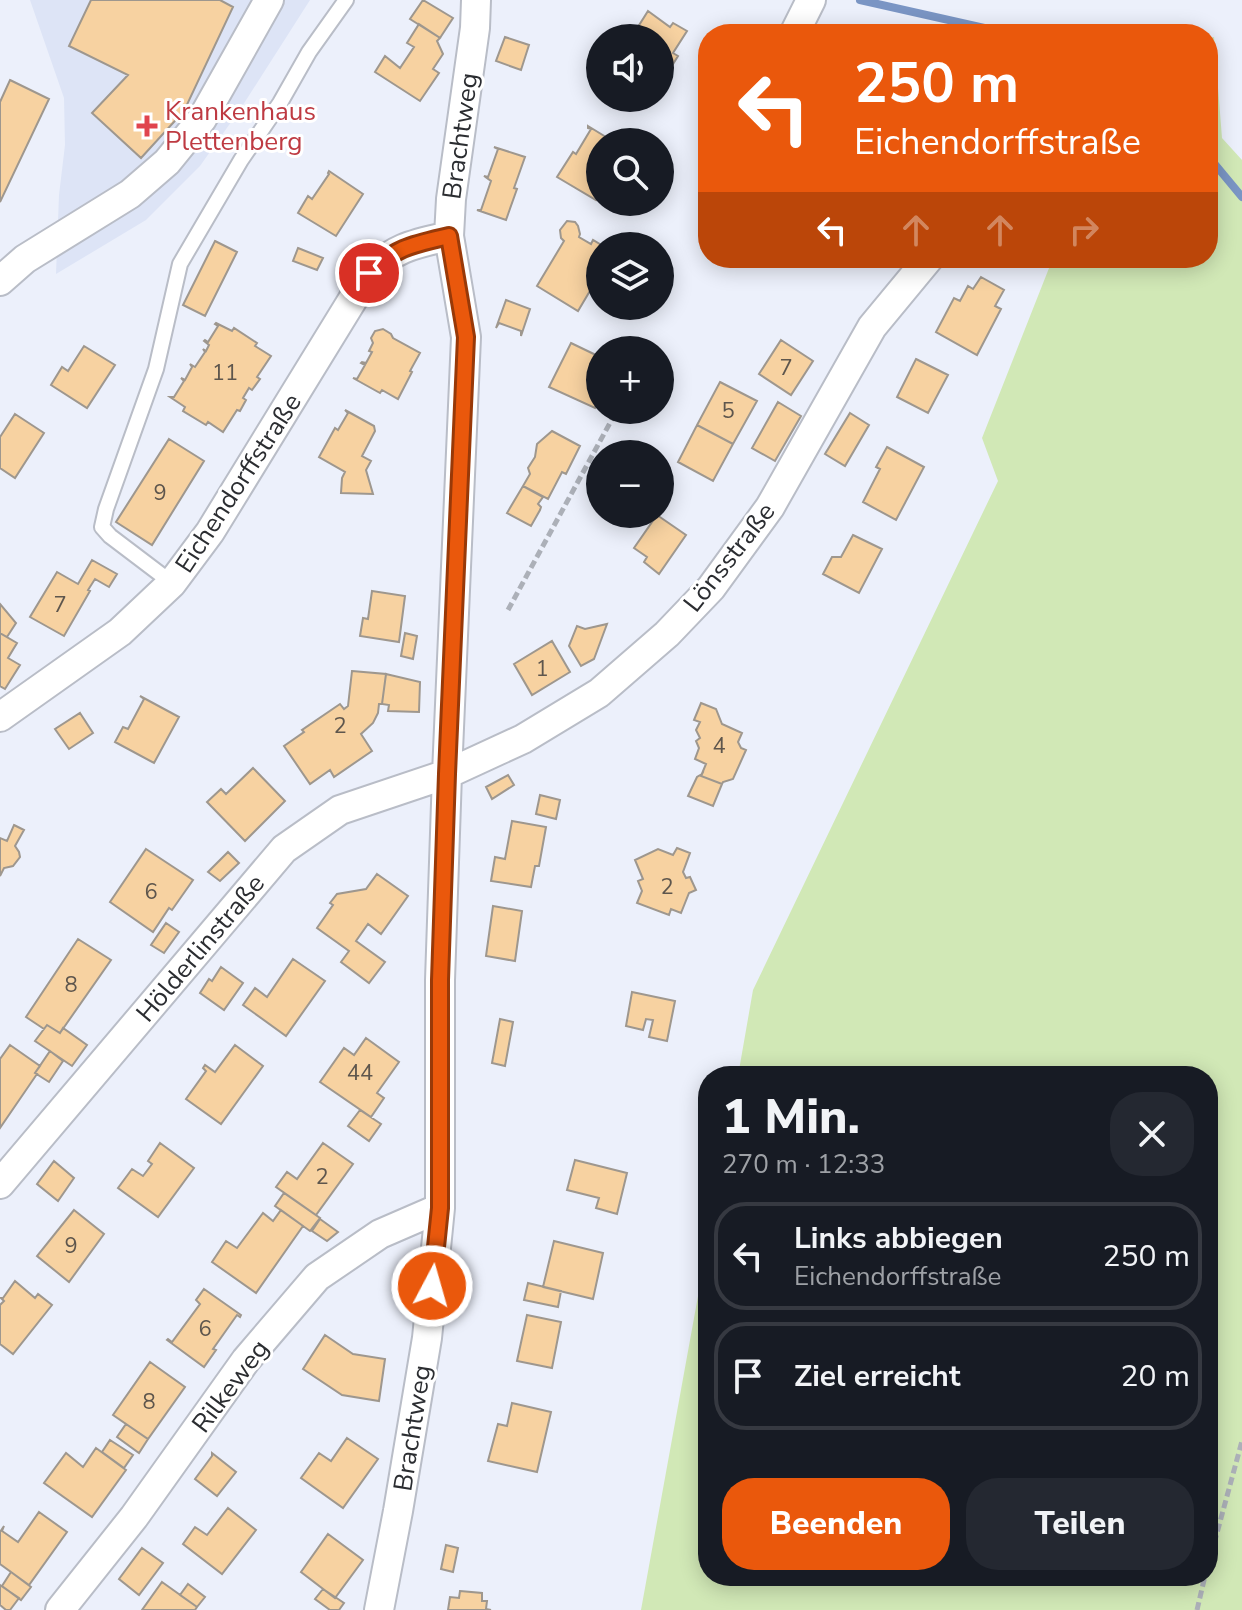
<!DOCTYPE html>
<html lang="de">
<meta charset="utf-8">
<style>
:root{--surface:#171b24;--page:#242831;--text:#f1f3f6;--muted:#9ea1a6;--line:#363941;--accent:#ea580c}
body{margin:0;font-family:"Nunito Sans",sans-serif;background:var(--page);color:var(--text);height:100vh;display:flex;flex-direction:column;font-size:30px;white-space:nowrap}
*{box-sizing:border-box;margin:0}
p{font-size:26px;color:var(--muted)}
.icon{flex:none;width:44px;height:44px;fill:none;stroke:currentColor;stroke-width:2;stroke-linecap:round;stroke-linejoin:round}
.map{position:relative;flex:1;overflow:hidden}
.details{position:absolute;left:698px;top:1066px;width:520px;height:520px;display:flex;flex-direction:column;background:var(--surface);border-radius:32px;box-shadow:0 4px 20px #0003}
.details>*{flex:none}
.banner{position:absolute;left:698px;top:24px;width:520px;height:244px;border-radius:32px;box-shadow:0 4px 20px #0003;background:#ea580c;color:#fff;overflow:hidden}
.buttons{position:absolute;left:586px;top:24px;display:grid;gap:16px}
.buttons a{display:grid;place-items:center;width:88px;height:88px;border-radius:50%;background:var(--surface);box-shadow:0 4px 20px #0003;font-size:40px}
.pin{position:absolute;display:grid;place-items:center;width:68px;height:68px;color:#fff;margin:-34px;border:4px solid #fff;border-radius:50%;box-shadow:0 2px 8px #0007}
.me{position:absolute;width:88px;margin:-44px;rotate:6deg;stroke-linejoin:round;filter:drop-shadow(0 0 6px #0008)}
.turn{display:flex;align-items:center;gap:28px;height:168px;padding:0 24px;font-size:36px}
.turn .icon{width:104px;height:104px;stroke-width:2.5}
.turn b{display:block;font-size:56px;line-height:68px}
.lanes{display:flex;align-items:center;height:76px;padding:0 24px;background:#0003;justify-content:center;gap:40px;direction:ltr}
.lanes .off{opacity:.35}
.round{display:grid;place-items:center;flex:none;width:84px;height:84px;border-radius:32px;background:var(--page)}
.head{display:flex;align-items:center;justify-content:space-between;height:136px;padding:0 24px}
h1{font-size:48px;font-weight:800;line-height:60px}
.action{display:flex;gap:16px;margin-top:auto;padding:16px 24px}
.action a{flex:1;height:92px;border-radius:32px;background:var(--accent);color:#fff;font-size:32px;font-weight:800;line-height:92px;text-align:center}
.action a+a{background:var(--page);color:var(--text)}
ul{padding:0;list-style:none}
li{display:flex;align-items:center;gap:24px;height:108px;margin:0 16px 12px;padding:0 8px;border:4px solid var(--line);border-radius:32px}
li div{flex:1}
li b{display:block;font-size:30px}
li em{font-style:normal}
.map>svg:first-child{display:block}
</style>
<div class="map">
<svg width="1242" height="1610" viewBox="0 0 1242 1610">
<rect width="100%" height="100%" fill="#ecf0fb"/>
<!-- built -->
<path fill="#dde4f6" d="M30,0H310L241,108L200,166L146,220L56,274L59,195L65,145L64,98Z"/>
<!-- green -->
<path fill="#d1e8b6" d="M1214,37L1222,138L1242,160V1610H641L708,1241V1576H1208V1076H738L753,990L998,481L982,438L1053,258H1208V39Z"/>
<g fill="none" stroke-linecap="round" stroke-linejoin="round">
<!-- stream -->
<path stroke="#7a95c4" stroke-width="8" d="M860,0L1011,34
M1208,156L1242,197"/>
</g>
<!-- building -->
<path fill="#f7d2a1" stroke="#9e978e" stroke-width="2" d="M91,0H220L233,7L184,111L141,158L92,113L128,75L69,46Z
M423,0L453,18L440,38L410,19Z
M648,11L670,27L673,23L687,31L673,53L678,56L660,85V38H623L631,26L636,30Z
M419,24L440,38L437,41L443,54L433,69L439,73L420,101L375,72L385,56L400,68L414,47L407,43Z
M505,37L529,45L521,70L496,61Z
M10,80L49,99L0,202V102Z
M588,126L614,142H600V193L596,200L557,177L573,152L576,154L591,129L588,128Z
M494,147L525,157L514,188L517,189L506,220L477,210H481L491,181L484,176L488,177L498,149Z
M329,171L363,194L336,236L298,213L308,196L312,199L329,174L328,173Z
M567,221L575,222L578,226L580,234L579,237L591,244L593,240L603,246H600V274L578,311L537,286L564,241L561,238L560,230Z
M215,241L237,252L205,316L183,305Z
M298,248L323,258L317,270L293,261Z
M981,277L1004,290L995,306L1001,309L977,355L936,332L954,298L960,301L968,286L973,289Z
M506,300L530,309L521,336V331L499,323L496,328Z
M216,323L232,331L234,328L257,343L255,346L271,356L257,377L260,379L252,390L249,388L243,398L246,400L240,411L237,410L223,432L208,422L206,425L183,411L185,407L170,397H174L184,381L181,378L185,380L192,367L190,364L195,367L205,352L203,349L206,351L209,345L204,341L205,340L208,342L218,326L215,324Z
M383,329L391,334L393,338L420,353L410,371L412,372L398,399L382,390L380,393L353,378L357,379L365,365L361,363L362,362L366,363L372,352L369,351L373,343L371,338L375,331Z
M781,340L813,361L791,395L759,374Z
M571,343L600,357V397L595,408L549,387Z
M84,346L115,365L87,408L51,385L62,367L68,371Z
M916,359L948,375L928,413L897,397Z
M720,382L757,401L733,444L697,425Z
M778,402L801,416L775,461L752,448Z
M345,410L374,426L375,431L362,456L371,461L366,470L373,494L341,493L342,478L345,472L319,457L335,428L338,430L348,413Z
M850,413L869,425L845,466L825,454Z
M15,414L44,433L15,478L0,468V437Z
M697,425L733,444L713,481L678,462Z
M552,431L580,446L566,474L562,472L548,499L523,486L530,474L528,468L535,457L537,444Z
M169,439L204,461L152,545L116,522Z
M887,447L924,467L896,520L863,502L880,469L876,467Z
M523,486L543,497L538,504L541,507L540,510L531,526L507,513Z
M657,515L686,535L659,574L644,562L647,557L634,548Z
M853,535L882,549L859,593L823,574L832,557H841Z
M92,560L117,574L109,587L95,579L88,590L90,591L64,636L30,617L57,572L78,584Z
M372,591L405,596L399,642L360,636L363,618L368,619Z
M0,604L16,623L7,637L0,633Z
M607,624L594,659L581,666L569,646L577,626L585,629Z
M0,633L17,643L8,658L20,665L5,689L0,686Z
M405,633L417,636L413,659L401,656Z
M552,641L570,672L532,695L514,664Z
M352,671L386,674L382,704H379L378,713L373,723L361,734L372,751L334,777L330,770L310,784L284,746L304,732L302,730L340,704L344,709L348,706Z
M386,674L420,682L419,712L388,711L389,705L382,704Z
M140,696L179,717L154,763L115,742L123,727L128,729L144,699Z
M701,703L716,709L722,724L742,733L738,742L741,748L746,750L733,779L723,782L722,784L701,776L706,764L695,759L699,748L696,741L700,738L696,730L700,722L694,720Z
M80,713L93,733L69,749L55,729Z
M253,768L285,801L245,841L207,802L221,789L226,794Z
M702,774L701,776L722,784L713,806L688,796L697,777Z
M508,775L514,785L492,799L486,787Z
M540,795L560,800L556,819L536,814Z
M512,821L546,827L539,866H535L531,887L491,881L495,857L505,859Z
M14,825L24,830L15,846L19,852L20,857L13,866L4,868L0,876V838L7,841Z
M677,848L690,853L683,872L686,878L690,877L696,890L689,893L681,913L671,909L669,915L637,903L642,891L638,881L643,879L635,860L658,849L673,855Z
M146,849L193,880L172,910L169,908L153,932L110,902Z
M228,852L239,863L220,881L208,872Z
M377,874L408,896L381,934L368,924L356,941L385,962L369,983L341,962L349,951L317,928L333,905L330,903L337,894L366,889Z
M493,906L522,911L515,961L486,956Z
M166,923L179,932L164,953L151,945Z
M78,939L111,960L60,1033L47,1025L44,1029L26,1017Z
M293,959L325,981L286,1036L243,1005L255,988L267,997Z
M221,967L243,983L224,1010L200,993L209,979L212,981Z
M632,992L675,1001L667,1041L649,1037L653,1020L646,1019L643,1030L626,1026Z
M500,1019L513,1022L505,1066L492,1063Z
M47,1025L60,1033L63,1028L87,1045L72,1066L35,1041Z
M366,1038L399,1062L377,1093L384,1098L371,1117L320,1082L344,1048L354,1055Z
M10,1045L40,1066L35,1073L37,1074L0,1128V1059Z
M235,1045L263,1066L221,1124L186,1099L206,1071L203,1068L205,1065L215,1072Z
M50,1051L63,1061L49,1082L35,1073Z
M360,1110L381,1124L369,1141L348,1126Z
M160,1143L194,1168L158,1217L118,1188L132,1169L143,1176L152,1164L148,1161Z
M323,1143L353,1164L316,1215L276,1187L287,1172L297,1179Z
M575,1160L627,1173L617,1214L596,1208L599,1198L567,1190Z
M54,1161L74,1178L58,1201L37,1184Z
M284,1193L320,1218L310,1231L275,1206Z
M74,1210L104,1234L69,1282L37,1256Z
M281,1210L303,1226L256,1293L212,1262L226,1241L237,1248L263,1213L273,1221Z
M320,1219L338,1232L327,1241L312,1231Z
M554,1241L603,1253L593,1299L543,1287Z
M15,1281L35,1298L38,1294L52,1305L13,1354L0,1344V1305L4,1301L1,1298H3Z
M528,1283L561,1291L558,1307L524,1300Z
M204,1289L241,1315L240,1317L237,1315L213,1349L216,1350L204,1367L167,1340L168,1339L172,1342L200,1304L196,1300Z
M527,1315L561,1322L552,1368L517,1361Z
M325,1335L353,1354L385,1359L379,1401L342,1395L303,1369Z
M150,1362L185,1387L148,1439L113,1415Z
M512,1403L551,1412L537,1472L488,1461L498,1424L507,1426Z
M126,1424L148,1439L139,1453L117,1437Z
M347,1438L378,1459L343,1508L301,1478L319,1453L331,1461Z
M110,1440L133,1455L124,1468L102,1452Z
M96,1448L126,1470L92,1517L44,1483L66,1453L83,1467Z
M212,1453L236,1472L217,1496L195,1479L212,1456Z
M228,1508L256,1530L222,1574L183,1544L195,1527L207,1535Z
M39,1512L67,1532L29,1585L0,1564V1532L4,1526L2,1531L18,1542Z
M328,1534L363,1560L335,1598L301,1572Z
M446,1545L458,1548L453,1572L441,1569Z
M142,1548L163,1563L139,1595L119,1579Z
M11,1572L31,1587L21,1600L2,1586Z
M162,1582L197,1607L195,1610H142Z
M188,1584L205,1597L197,1607L180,1595Z
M0,1585L19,1598L10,1610H6L0,1605Z
M323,1589L344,1603L339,1610H330L315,1599Z
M460,1591L482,1593V1601H487L486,1609L491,1610H448L450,1597L459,1598Z"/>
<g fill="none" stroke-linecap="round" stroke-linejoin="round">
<defs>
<path id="service" d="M172,583L110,536L102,527L106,509L156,369L180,264L241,160L280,103L309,52L346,0"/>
<path id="minor" d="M794,34L811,0
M0,281L25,259L130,194L167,162L202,119L269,0
M0,717L120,632L172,583L210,532L369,273C395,247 414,244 449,236
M0,1184L284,849L340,810L447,774L523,739L599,693L667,634L711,588L770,507L872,327L929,258
M60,1610L134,1517L246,1360L317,1277L380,1234L440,1208
M379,1610L398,1511L427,1338L440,1208V980L447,774L466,337L449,236L451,199L475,28L476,0"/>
</defs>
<!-- service casing -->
<use href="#service" stroke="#b9bdc7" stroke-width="18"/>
<!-- minor casing -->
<use href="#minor" stroke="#b9bdc7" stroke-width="32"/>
<!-- path -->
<path stroke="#acb0b8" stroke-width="5" stroke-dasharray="8 4" stroke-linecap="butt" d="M508,610L617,410
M1208,1566L1242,1441
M1197,1610L1205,1576"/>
<!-- service -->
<use href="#service" stroke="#fff" stroke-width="14"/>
<!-- minor -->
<use href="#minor" stroke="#fff" stroke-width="28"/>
</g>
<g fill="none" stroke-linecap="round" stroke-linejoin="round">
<defs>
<path id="route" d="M369,273C395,247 415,244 449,236L466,337L447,774L440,980V1208L432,1286"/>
</defs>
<!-- route casing -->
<use href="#route" stroke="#983908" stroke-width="20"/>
<!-- route -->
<use href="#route" stroke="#ea580c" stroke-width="14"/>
</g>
<!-- markers -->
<path fill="#e0444e" stroke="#fff" stroke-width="3" d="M143 114h8v8h8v8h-8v8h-8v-8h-8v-8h8z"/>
<g text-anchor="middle" stroke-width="6" stroke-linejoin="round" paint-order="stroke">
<!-- number labels -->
<g font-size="22" fill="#5e564d">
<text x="786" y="375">7</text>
<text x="225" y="380">11</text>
<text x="728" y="418">5</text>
<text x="160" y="500">9</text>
<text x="60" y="612">7</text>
<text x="542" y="676">1</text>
<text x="340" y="733">2</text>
<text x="719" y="753">4</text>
<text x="667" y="894">2</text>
<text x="151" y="899">6</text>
<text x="71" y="992">8</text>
<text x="360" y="1080">44</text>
<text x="322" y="1184">2</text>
<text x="71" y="1253">9</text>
<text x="205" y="1336">6</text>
<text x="149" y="1409">8</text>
</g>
<!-- health labels -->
<g font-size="26" fill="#be3a42" stroke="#fff" text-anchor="start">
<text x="165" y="120">Krankenhaus<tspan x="165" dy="30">Plettenberg</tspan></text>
</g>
<!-- street labels -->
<g font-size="26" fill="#2b2d31" stroke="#fff">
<text transform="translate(460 136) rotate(-82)" y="9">Brachtweg</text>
<text transform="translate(238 483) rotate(-57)" y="9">Eichendorffstraße</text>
<text transform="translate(729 557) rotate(-52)" y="9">Lönsstraße</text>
<text transform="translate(200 948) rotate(-50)" y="9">Hölderlinstraße</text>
<text transform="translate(230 1386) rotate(-53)" y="9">Rilkeweg</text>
<text transform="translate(412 1428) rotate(-81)" y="9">Brachtweg</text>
</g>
</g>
</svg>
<div class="buttons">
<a><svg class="icon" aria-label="sound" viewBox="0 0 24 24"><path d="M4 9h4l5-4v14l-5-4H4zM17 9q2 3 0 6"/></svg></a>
<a><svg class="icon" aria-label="search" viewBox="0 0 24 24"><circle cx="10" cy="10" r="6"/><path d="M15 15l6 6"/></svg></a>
<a><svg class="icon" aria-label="layers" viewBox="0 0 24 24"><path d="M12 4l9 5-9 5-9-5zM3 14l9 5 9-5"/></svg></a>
<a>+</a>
<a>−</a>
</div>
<div class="pin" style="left:369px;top:273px;background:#d93025"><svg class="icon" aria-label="arrive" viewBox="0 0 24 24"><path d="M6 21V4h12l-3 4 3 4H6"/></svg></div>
<svg class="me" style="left:432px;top:1286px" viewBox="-20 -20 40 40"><circle r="17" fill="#ea580c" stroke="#fff" stroke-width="3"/><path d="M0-11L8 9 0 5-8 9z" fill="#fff"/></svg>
<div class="banner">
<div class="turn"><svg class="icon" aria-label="left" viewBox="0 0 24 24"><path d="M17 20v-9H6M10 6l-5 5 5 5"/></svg><div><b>250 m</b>Eichendorffstraße</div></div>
<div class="lanes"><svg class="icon" aria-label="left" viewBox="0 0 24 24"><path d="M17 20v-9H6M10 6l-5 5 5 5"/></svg><svg class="icon off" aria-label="ahead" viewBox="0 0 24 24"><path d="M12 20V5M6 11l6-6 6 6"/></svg><svg class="icon off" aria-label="ahead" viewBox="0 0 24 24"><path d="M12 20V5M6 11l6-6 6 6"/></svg><svg class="icon off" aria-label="right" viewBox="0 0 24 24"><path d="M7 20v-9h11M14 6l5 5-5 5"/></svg></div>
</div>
<section class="details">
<div class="head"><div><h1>1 Min.</h1><p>270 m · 12:33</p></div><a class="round"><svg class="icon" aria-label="close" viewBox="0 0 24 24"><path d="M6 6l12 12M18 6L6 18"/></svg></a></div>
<ul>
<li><svg class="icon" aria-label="left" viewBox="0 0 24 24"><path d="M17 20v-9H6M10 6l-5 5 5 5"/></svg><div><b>Links abbiegen</b><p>Eichendorffstraße</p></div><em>250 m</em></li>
<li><svg class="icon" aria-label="arrive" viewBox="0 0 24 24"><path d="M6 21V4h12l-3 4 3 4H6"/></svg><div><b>Ziel erreicht</b></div><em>20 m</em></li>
</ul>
<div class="action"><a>Beenden</a><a>Teilen</a></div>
</section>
</div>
